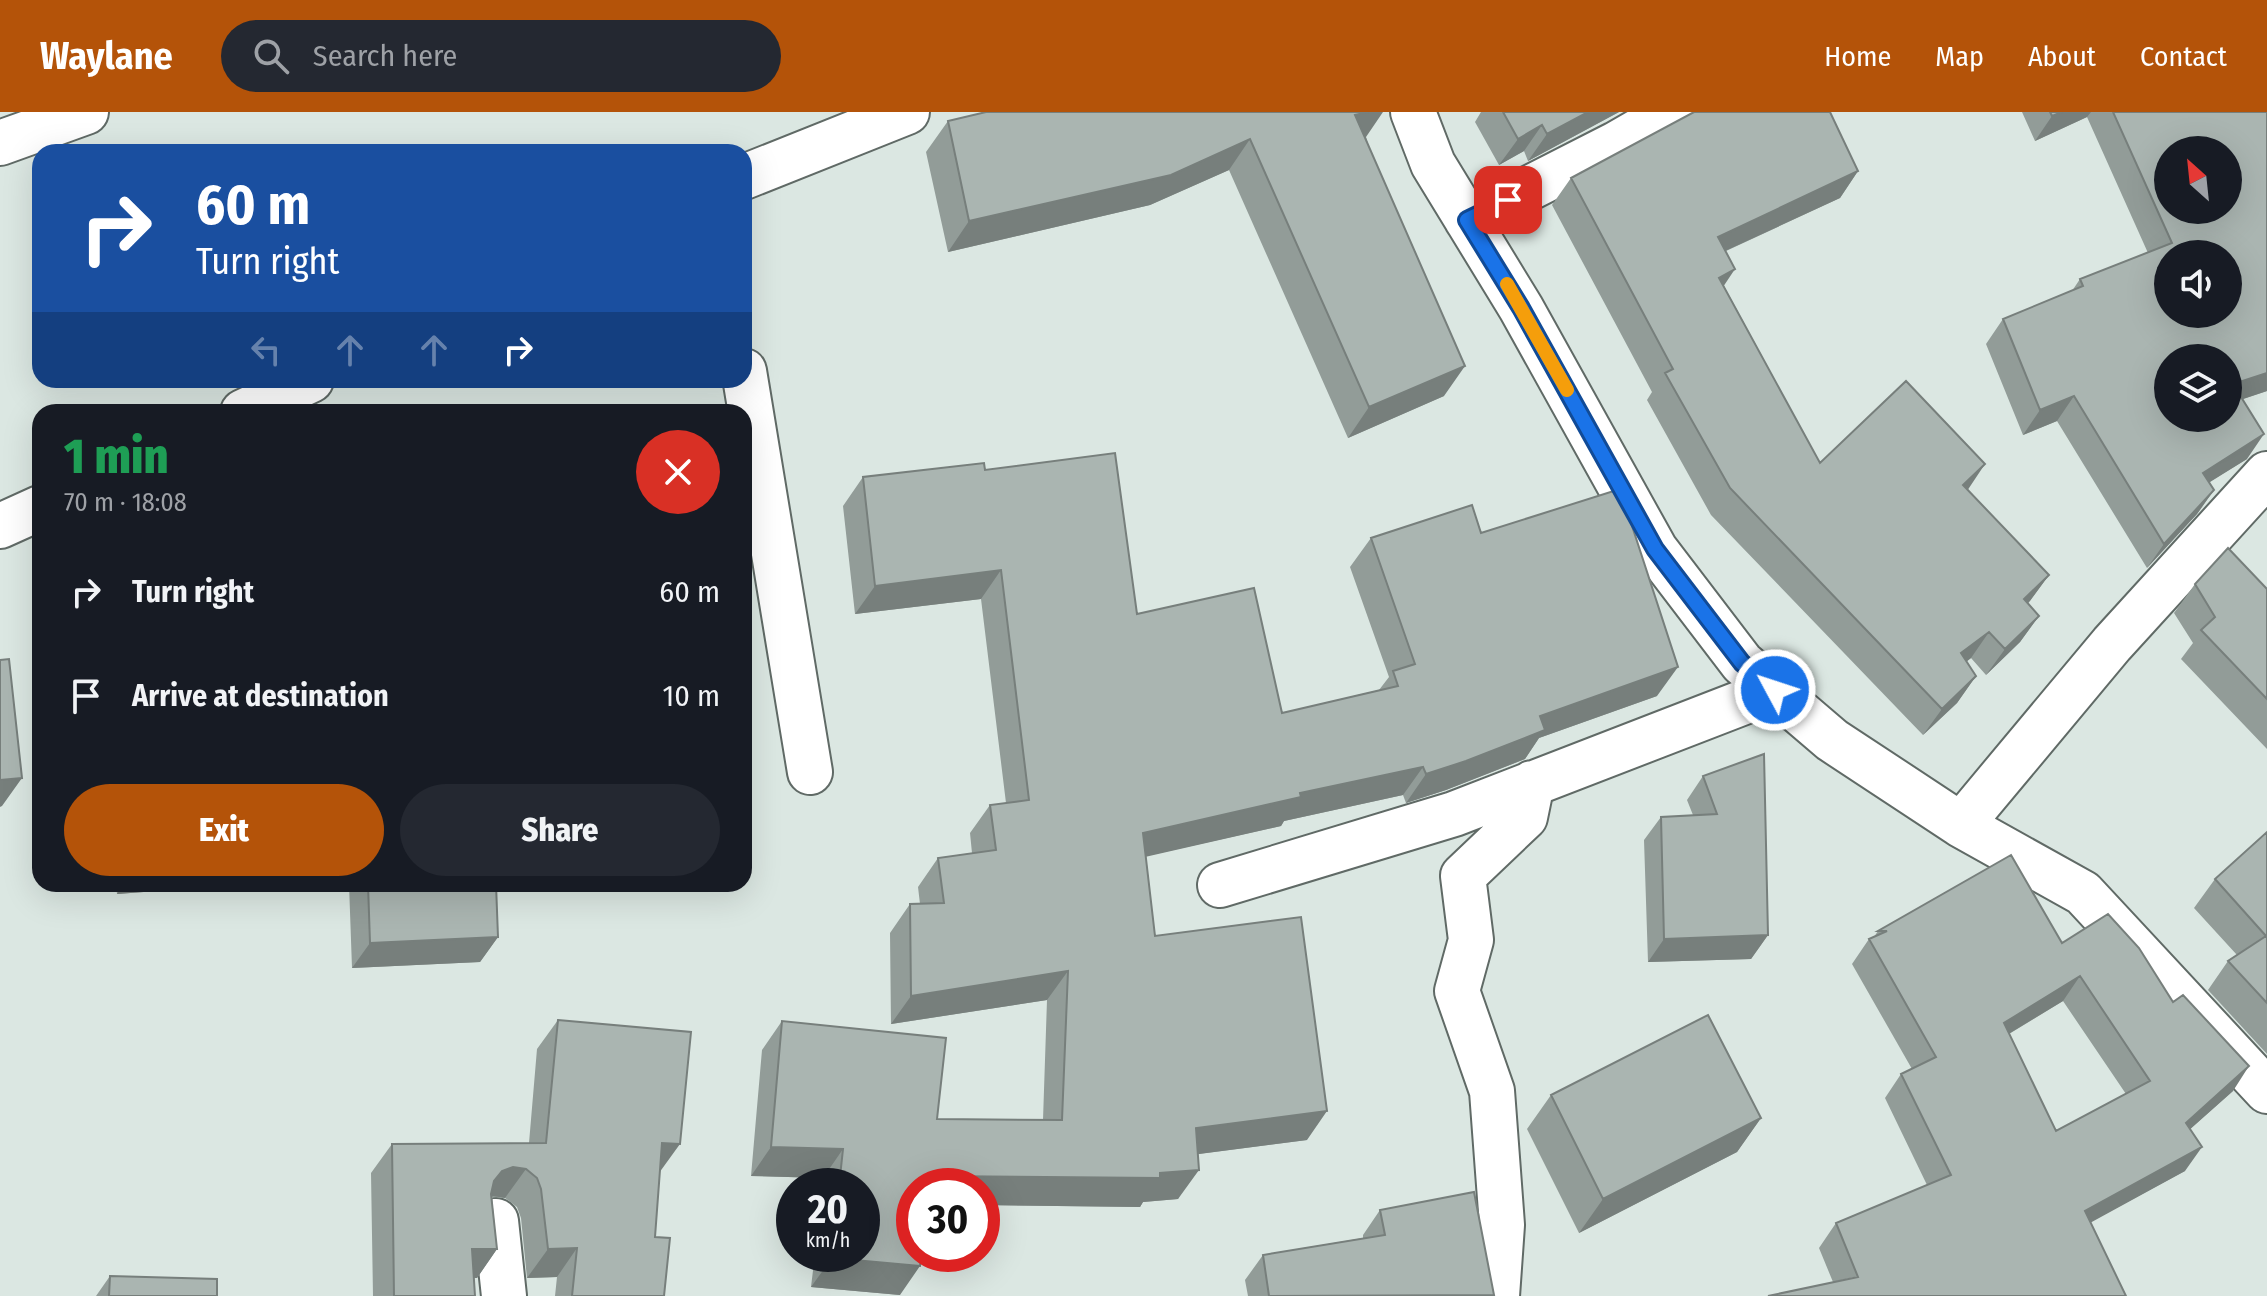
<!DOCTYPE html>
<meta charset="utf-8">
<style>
:root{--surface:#171b24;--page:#242831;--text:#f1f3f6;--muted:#9ea1a6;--accent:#b45309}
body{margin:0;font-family:"Fira Sans Condensed",sans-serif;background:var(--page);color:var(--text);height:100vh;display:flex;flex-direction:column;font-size:30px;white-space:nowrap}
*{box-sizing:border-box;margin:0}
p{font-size:26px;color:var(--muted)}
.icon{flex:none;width:44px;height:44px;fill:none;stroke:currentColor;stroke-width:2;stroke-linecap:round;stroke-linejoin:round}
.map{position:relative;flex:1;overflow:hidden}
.drawer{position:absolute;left:32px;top:292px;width:720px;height:488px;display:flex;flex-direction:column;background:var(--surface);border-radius:24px;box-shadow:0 8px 32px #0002}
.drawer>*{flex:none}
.banner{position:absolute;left:32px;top:32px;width:720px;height:244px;border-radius:24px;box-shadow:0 8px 32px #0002;background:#1a4fa0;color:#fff;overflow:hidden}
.needle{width:52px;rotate:333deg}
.buttons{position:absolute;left:2154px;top:24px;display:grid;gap:16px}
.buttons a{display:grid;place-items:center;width:88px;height:88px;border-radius:50%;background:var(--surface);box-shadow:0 8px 32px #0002;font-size:40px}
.speed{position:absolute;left:776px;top:1056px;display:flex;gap:16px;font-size:40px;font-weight:700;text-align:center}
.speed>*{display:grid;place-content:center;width:104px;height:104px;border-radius:50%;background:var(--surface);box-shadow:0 8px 32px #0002;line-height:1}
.speed small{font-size:20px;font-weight:400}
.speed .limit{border:12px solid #d22;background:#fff;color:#111}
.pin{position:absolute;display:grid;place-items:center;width:68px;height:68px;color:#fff;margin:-34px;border-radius:16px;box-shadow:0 4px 12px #0006}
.me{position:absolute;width:88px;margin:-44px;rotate:310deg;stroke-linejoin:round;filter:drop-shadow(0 0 6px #0008)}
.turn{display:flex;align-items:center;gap:28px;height:168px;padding:0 32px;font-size:36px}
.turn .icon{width:104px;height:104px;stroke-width:2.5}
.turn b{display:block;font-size:56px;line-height:68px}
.lanes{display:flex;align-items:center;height:76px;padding:0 32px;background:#0003;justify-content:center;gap:40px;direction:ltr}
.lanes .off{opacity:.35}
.round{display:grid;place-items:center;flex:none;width:84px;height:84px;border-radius:42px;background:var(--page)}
.headline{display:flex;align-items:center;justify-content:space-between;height:136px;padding:0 32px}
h1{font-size:48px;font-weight:800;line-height:60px;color:#1e9e55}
.action{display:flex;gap:16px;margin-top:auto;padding:16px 32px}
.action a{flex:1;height:92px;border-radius:48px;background:var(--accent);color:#fff;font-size:32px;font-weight:800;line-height:92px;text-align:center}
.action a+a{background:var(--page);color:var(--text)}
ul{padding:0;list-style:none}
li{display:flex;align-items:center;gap:24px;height:104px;padding:0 32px}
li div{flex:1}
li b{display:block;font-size:30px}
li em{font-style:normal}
header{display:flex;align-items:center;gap:48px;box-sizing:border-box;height:112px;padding:0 40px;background:var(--accent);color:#fff}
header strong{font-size:38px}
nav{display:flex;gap:44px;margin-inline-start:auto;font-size:28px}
.search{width:560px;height:72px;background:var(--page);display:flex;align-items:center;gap:20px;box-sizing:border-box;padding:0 28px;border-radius:44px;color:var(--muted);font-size:30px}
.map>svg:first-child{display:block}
</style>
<header>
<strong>Waylane</strong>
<div class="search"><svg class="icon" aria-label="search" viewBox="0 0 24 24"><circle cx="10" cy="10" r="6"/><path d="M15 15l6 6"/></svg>Search here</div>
<nav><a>Home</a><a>Map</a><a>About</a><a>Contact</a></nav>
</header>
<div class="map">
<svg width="2267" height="1184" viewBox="0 0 2267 1184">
<rect width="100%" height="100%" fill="#dbe7e2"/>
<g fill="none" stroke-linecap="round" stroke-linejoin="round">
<defs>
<path id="minor" d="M1413,0L1433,52L1521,196L1655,437L1742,551L1832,628L1961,713L2083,781L2267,979
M0,31L86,0
M744,65L907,0
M1467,108L1616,32L1672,0
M744,259L810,660
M243,300L311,268
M0,414L40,396
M1961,713L2112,532L2267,362
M1220,773L1454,702L1775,578
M496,1109L504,1184
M1497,1184L1502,1113L1492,979L1457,879L1471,828L1463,764L1525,705L1532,671"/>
</defs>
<!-- minor casing -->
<use href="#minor" stroke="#606a66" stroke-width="48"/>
<!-- minor -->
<use href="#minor" stroke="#fff" stroke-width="44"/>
</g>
<!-- wall -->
<path fill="#929c98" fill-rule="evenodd" d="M1481,0H1619L1528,49L1524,39L1499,53L1475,10Z
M2022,0H2267V279L2243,287L2247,347L2209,370L2214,378L2197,402L2147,456L2057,309L2023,323L1986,232L2003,207L2072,179L2080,167L2148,141L2087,5L2035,29Z
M948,9L1366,25L1444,284L1348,326L1229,58L1150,93L948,140L926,40Z
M1858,59L1840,86L1726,139L1724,174L1820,351L1967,378L2049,463L2028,491L2039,504L2020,530L1986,563L1971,546L1966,550L1976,564L1957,591L1923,623L1711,403L1647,288L1652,280L1552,93L1571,66Z
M985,358L1137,502L1282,601L1379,578L1389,565L1350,455L1371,426L1481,421L1657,584L1539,626L1525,647L1446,678L1406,691L1403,683L1284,709L1281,714L1146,744L1155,824L1307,1028L1198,1042L1178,1087L1143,1090L1140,1095L982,1093V1074H914L900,1183L811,1175L815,1142H862V1074H822L823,1066L751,1064L762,938L782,909L937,1007L1043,1008L1047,888L891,912L890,821L910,792H920L918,775L938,746L972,741L970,721L990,693L1006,691L981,487L855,502L843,394L863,365Z
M2195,472L2267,477V637L2181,547L2193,531L2174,501Z
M1703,664L1768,823L1751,847L1648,850L1644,728L1661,705L1693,703L1687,688Z
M2267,720V942L2208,878L2228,849L2237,843L2194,796L2215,767Z
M116,772H224L223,774L117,782Z
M349,772H496L498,825L480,850L352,856Z
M1878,819L2062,831L2173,890L2233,979L2190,1017L2185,1059L2090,1110L1833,1170L1819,1136L1836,1111L1927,1073L1885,986L1901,962L1912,957L1852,852L1869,827L1874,825ZM2063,889L2126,982L2056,1019L2009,922Z
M558,908L660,1060L655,1125L664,1184H555L557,1165L527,1166L521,1106L517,1095L505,1086L492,1085L497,1137L477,1166H474L475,1184H373L371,1061L392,1032L529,1031L537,937Z
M1551,983L1761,1006L1737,1040L1579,1121L1527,1017Z
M1380,1098L1493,1184H1248L1245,1168L1263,1143L1363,1126V1123Z
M110,1164L217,1184H96Z"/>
<!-- shaded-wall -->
<path fill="#777f7c" d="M1368,0H1383L1366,25L1334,34L1355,3Z
M1588,0H1619L1528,49L1547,22Z
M2062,0H2091L2087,5L2035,29L2052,4Z
M1542,13L1524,39L1499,53L1518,27Z
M1250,27L1229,58L1150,93L948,140L969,109Z
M1858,59L1840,86L1699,151L1718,125Z
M1735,157L1717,184L1719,166Z
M1465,254L1444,284L1348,326L1369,295Z
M2267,261V279L2228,292L2233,272Z
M2074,284L2057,309L2023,323L2040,298Z
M2264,322L2247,347L2186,385L2203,361Z
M1985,352L1967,379L1963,373Z
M2214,378L2197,402L2147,456L2164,432Z
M1001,458L981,487L855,502L875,474Z
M2049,463L2030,489L2005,514L2024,487Z
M2039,504L2020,530L1986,563L2005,537Z
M1989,520L1971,546L1942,568L1961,541Z
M1678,555L1657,584L1539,626L1525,647L1446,678L1406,691L1426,662L1540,604Z
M1976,564L1957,591L1923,623L1942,597Z
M1423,655L1403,683L1284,709L1281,714L1123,750L1143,721L1300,681Z
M22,666L2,694L0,695V668Z
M124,772H224L223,774L117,782Z
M1768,823L1751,847L1648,850L1664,827Z
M498,825L480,850L352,856L370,831Z
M1068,859L1047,888L891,912L911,884Z
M2080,864L2063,889L1987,935L2004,911Z
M2249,954L2233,979L2169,1036L2186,1011Z
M1327,999L1307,1028L1176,1045L1196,1016Z
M1761,1006L1737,1040L1579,1121L1603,1087Z
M662,1031L680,1032L659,1061Z
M771,1035L843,1037L823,1066L751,1064Z
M2202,1035L2185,1059L2068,1123L2085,1099Z
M513,1055L526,1057L505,1086L493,1084L482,1088L494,1069L502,1059Z
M1199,1058L1178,1087L1143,1090L1140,1095L982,1093V1074H924L931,1064L1160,1061Z
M577,1136L557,1165L527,1166L548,1137Z
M472,1137H497L477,1166H451Z
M832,1146L920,1154L900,1183L811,1175Z"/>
<!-- building -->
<path fill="#aab5b1" stroke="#777f7c" stroke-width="2" fill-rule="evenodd" d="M986,0H1368L1355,3L1465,254L1369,295L1250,27L1171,63L969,109L948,9Z
M1503,0H1588L1547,22L1542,13L1518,27Z
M1694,0H1830L1858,59L1718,125L1735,157L1719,166L1820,351L1906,269L1985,352L1963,373L2049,463L2024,487L2039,504L2005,537L1989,520L1961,541L1976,564L1942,597L1730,376L1665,261L1673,257L1571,66Z
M2050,0H2062L2052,4Z
M2113,0H2267V261L2233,272L2264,322L2203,361L2214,378L2164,432L2074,284L2040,298L2003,207L2083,174L2080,167L2172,131ZM2168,38H2228V98H2168ZM2168,142H2228V202H2168ZM2168,246H2228V306H2168Z
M1115,341L1137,502L1254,476L1282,601L1398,574L1393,559L1415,552L1371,426L1472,393L1481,421L1620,377L1678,555L1540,604L1545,618L1466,649L1426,662L1423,655L1300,681L1301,685L1143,721L1155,824L1301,805L1327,999L1196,1016L1199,1058L1160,1061V1066L931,1064L929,1074H914V1142H922L920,1154L832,1146V1142H862V1074H839L843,1037L771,1035L782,909L946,926L937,1007L1062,1008L1068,859L911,884L910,792L944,791L938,746L996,738L990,693L1029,688L1001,458L875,474L863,365L984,351L985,358Z
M2228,436L2267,477V587L2201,518L2215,505L2195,472Z
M9,547L22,666L0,668V548Z
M1764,642L1768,823L1664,827L1661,705L1717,702L1703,664Z
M2267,720V891L2228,849L2266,824L2215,767Z
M2011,743L2062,831L2108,802L2139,836L2173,890L2183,883L2249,954L2186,1011L2202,1035L2085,1099L2126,1184H1768L1858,1165L1836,1111L1951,1063L1901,962L1936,945L1869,827L1887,819H1878ZM2080,864L2150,969L2056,1019L2004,911Z
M368,772H496L498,825L370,831Z
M1708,903L1761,1006L1603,1087L1551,983Z
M558,908L691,920L680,1032L662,1031L655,1125L670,1126L664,1184H572L577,1136L548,1137L541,1077L537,1066L526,1057L513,1055L502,1059L494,1069L491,1082L497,1137H472L475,1184H394L392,1032L546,1031Z
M1474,1080L1494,1183L1269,1184L1263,1143L1385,1123L1380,1098Z
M110,1164L217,1167V1184H109Z"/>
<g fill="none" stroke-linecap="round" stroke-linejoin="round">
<defs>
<path id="route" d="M1508,88L1467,108L1521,196L1655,437L1742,551L1775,578"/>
</defs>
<!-- route casing -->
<use href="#route" stroke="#114b97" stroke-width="20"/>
<!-- route -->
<use href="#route" stroke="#1a73e8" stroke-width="14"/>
<!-- slow -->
<path stroke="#f59e0b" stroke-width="14" d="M1507,172L1567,278"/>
</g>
</svg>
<div class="buttons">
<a><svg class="needle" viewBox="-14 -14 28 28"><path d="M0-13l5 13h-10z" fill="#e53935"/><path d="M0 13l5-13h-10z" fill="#9ea1a6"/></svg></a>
<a><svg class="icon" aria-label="sound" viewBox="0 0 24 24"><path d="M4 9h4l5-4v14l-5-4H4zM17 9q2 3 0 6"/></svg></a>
<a><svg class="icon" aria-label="layers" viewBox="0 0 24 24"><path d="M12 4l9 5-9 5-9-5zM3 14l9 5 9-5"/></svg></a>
</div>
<div class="speed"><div>20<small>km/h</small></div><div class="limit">30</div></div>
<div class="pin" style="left:1508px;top:88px;background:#d93025"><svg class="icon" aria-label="arrive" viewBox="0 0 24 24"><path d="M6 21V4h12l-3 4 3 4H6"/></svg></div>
<svg class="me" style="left:1775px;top:578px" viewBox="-20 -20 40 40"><circle r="17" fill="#1a73e8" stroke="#fff" stroke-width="3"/><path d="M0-11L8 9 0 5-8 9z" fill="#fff"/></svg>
<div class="banner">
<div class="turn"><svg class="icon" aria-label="right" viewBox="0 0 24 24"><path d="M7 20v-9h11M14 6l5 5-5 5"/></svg><div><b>60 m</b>Turn right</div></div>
<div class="lanes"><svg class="icon off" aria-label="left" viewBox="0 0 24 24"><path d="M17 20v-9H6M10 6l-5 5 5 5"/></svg><svg class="icon off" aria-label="ahead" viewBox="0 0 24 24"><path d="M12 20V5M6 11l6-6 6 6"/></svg><svg class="icon off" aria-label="ahead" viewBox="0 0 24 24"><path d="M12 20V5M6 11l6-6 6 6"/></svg><svg class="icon" aria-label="right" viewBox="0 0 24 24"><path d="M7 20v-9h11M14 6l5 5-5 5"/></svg></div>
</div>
<section class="drawer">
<div class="headline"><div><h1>1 min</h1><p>70 m · 18:08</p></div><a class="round" style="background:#d93025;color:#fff"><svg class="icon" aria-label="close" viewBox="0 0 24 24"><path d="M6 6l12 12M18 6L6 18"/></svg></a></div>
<ul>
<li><svg class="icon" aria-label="right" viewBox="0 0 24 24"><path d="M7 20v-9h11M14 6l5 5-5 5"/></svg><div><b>Turn right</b></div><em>60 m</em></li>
<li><svg class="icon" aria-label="arrive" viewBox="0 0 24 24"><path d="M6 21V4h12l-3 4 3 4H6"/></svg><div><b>Arrive at destination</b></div><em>10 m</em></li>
</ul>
<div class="action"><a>Exit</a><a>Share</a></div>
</section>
</div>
